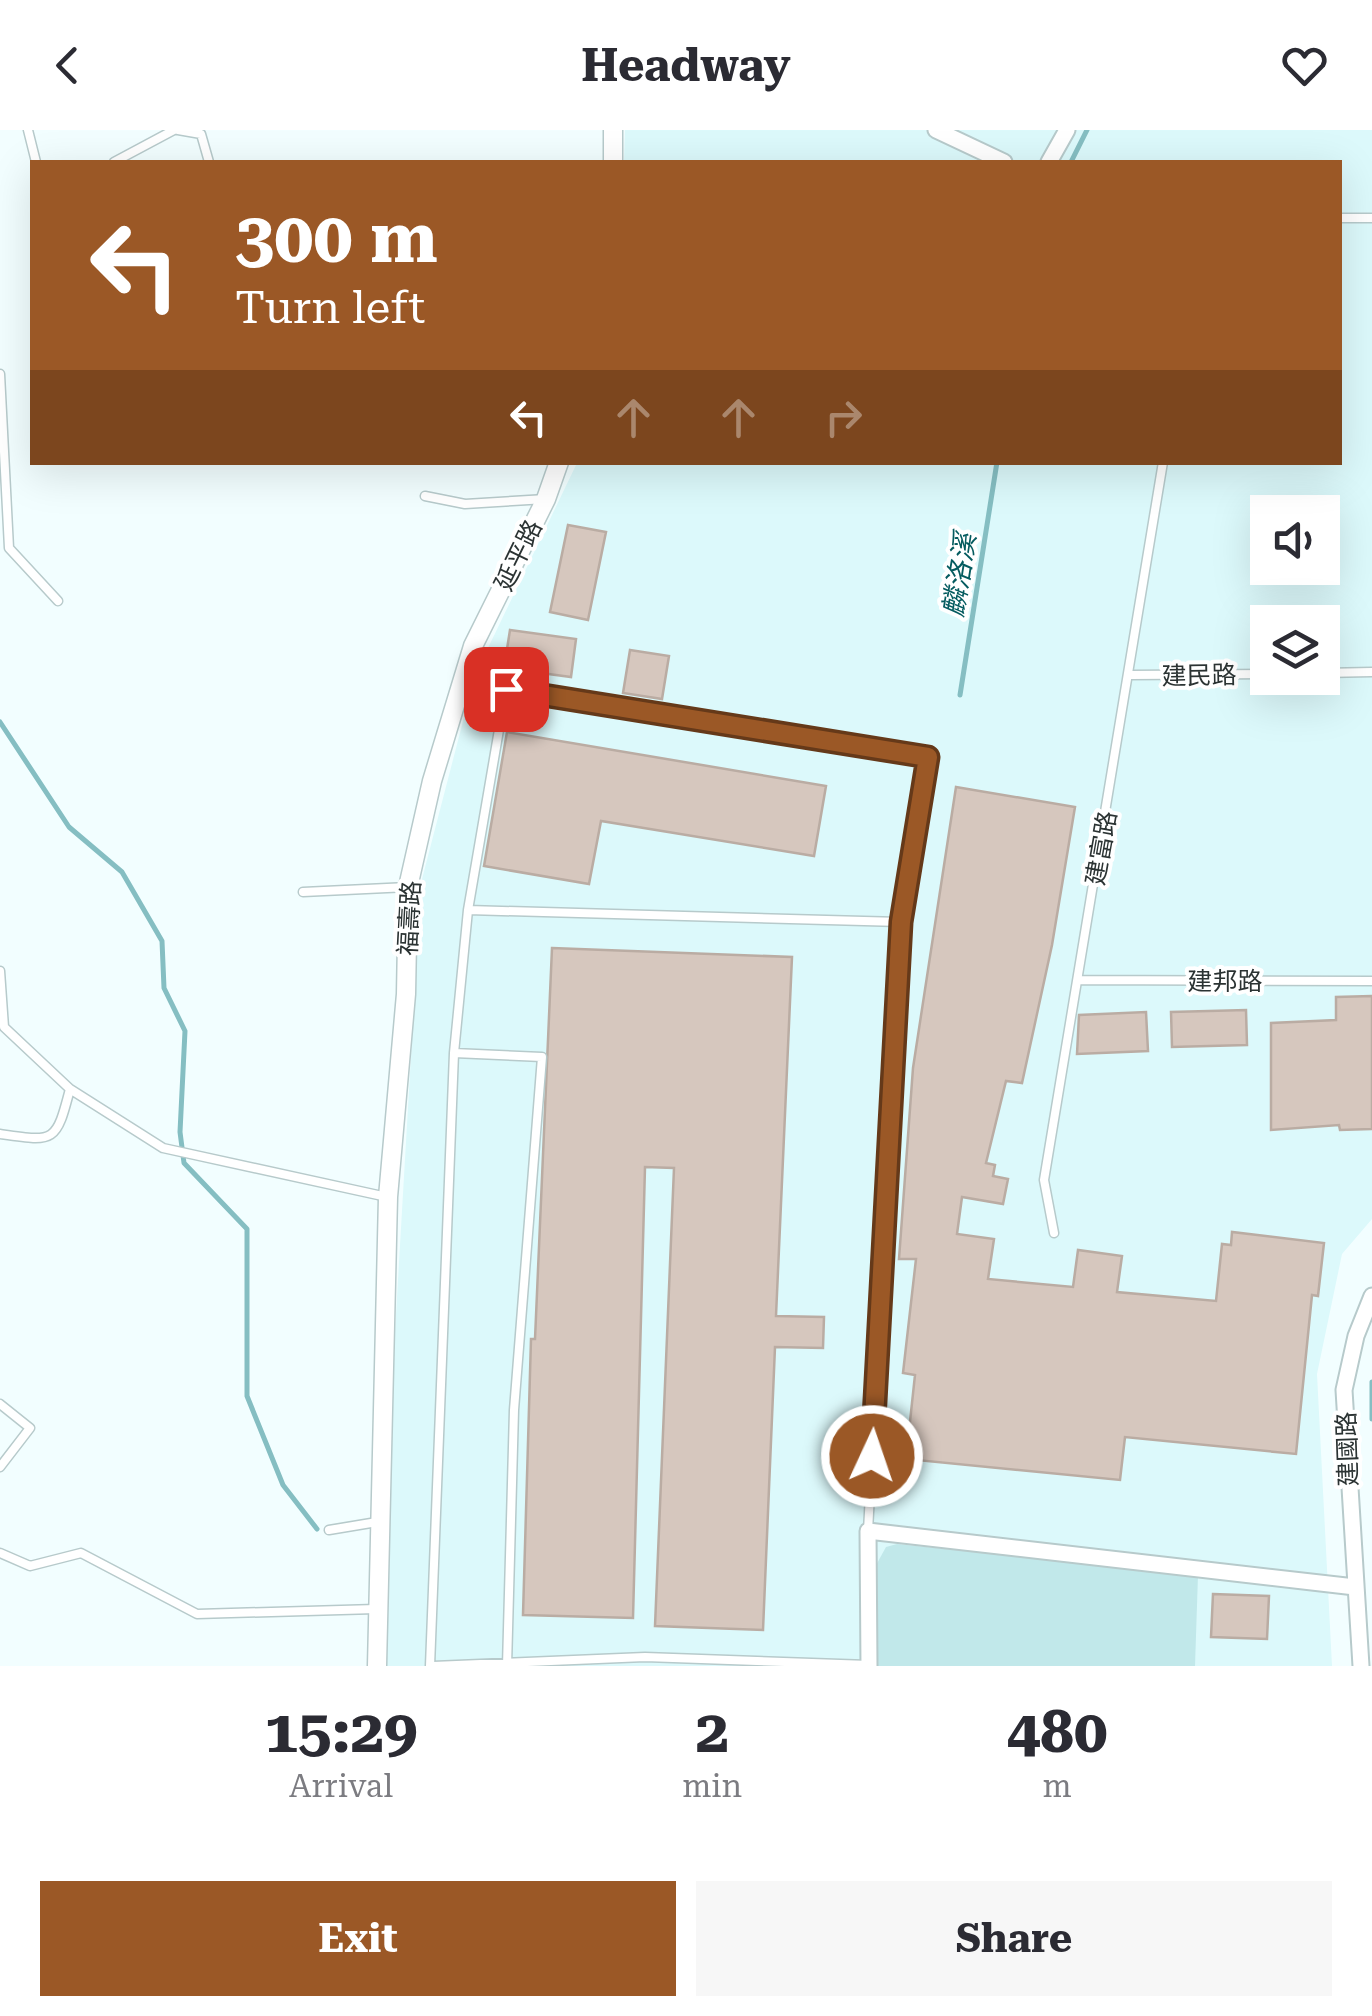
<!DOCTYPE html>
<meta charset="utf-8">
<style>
:root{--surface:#fff;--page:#f7f7f7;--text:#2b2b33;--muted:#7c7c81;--accent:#9b5826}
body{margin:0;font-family:"Roboto Serif","Noto Sans TC",serif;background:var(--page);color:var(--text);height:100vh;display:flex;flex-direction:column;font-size:38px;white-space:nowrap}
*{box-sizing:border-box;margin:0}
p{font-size:32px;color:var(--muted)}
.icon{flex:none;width:55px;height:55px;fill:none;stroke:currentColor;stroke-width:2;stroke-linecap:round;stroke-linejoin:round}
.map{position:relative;height:1536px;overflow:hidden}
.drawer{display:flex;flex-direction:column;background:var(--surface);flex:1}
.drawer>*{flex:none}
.top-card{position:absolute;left:30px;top:30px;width:1312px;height:305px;border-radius:0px;box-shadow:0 10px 40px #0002;background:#9b5826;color:#fff;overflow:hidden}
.fabs{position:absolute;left:1250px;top:365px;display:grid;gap:20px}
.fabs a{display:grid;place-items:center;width:90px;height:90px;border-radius:0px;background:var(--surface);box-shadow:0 10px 40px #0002;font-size:50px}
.pin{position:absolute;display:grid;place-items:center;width:85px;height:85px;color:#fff;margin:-42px;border-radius:20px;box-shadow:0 5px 15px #0006}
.me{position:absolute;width:110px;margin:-55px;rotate:3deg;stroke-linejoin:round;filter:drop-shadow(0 0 8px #0008)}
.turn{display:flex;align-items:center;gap:35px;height:210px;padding:0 40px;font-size:45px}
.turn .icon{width:130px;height:130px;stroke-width:2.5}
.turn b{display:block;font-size:70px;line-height:85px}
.lanes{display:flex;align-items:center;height:95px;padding:0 40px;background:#0003;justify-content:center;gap:50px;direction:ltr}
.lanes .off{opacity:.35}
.eta{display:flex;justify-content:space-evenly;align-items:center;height:170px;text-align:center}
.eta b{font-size:60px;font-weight:700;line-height:70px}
.cta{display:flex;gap:20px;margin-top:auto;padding:20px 40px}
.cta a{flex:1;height:115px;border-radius:0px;background:var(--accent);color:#fff;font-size:40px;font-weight:700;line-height:115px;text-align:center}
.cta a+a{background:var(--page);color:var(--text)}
header{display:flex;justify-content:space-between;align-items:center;height:130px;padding:0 40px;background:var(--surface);font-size:45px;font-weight:700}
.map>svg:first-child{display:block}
</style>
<header><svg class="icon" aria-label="back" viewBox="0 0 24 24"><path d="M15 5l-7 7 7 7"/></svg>Headway<svg class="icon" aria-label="heart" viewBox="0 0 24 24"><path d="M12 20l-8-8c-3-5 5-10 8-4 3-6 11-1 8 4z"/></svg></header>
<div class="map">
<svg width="1372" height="1536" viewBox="0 0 1372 1536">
<rect width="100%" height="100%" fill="#f2feff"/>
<!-- built -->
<path fill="#dcf9fb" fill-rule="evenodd" d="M625,0H1372V1089L1342,1124L1317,1244L1332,1536H386L390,1288L421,753L475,545L577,333L1340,332V32H624ZM1268,382H1322V438H1268ZM1268,492H1322V548H1268Z"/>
<!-- green -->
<path fill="#c1e8ea" d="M897,1414L1198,1445L1195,1536H875V1437L886,1417Z"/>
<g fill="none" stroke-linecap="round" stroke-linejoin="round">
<!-- stream -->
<path stroke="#85bec2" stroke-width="5" d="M1071,32L1087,0
M960,565L997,332
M0,592L69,697L122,742L162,811L164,858L185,901L180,1002L184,1033L247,1099V1266L283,1355L317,1399
M1372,1252V1289"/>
</g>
<!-- building -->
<path fill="#d6c7be" stroke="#baaca3" stroke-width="2.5" d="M568,395L606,402L588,490L550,482Z
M510,500L576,509L571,547L504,538Z
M630,520L669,526L662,569L623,563Z
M507,602L826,656L814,726L601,691L589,754L484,736Z
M956,657L1075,677L1052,815L1022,953L1006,951L986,1033L995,1035L993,1046L1008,1049L1003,1074L962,1067L957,1104L994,1109L988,1149L1073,1157L1078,1120L1122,1126L1117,1162L1216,1171L1222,1114L1231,1115L1232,1102L1324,1113L1318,1166L1312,1165L1296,1324L1125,1307L1120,1350L906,1329L915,1245L903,1243L916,1129H899L913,938Z
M552,818L792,827L776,1186L824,1187L823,1218L775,1217L763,1500L655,1496L674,1038L645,1037L633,1488L523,1485L531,1209H535Z
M1372,866V999L1340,1000L1339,995L1271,1000V893L1336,890V867Z
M1246,880L1247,915L1172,917L1171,882Z
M1146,882L1148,921L1077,924L1079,885Z
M1213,1464L1269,1466L1267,1509L1211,1507Z"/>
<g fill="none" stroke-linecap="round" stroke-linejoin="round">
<defs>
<path id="service" d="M28,0L36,32
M178,0L201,4L209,32
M114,32L174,0
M1340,88H1372
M0,244L9,418L58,471
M425,366L465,374L546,369
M1322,543L1372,542
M1131,545L1268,544
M303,762L408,757
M468,780L901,792
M0,841L4,897L70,959
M1079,850L1372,851
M454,923L542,927L514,1280L507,1536
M0,1004C55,1012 56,1013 70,959L163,1018L387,1067
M1054,1103L1044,1050L1163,332
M0,1274L30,1298L0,1337
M329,1400L377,1392
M0,1423L30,1436L81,1423L197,1484L376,1479
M430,1536L454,923L468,780L506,559L928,627L901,792L868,1401
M433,1536L645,1527L869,1535"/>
<path id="minor" d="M936,0L1004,32
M1049,32L1067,0
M869,1536L868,1401L1355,1457
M1361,1536L1344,1260L1356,1206L1372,1166"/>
<path id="tertiary" d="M613,0V32
M377,1536L388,1067L406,864L408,757L432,651L473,516L546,369L559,332"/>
</defs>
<!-- service casing -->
<use href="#service" stroke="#b7cacb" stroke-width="11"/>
<!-- minor casing -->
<use href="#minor" stroke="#b7cacb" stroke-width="19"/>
<!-- tertiary casing -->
<use href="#tertiary" stroke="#b7cacb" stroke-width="21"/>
<!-- service -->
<use href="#service" stroke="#fff" stroke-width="8"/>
<!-- minor -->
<use href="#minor" stroke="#fff" stroke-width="15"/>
<!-- tertiary -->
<use href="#tertiary" stroke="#fff" stroke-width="18"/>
</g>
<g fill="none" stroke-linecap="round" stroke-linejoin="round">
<defs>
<path id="route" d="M506,559L928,627L901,792L872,1326"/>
</defs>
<!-- route casing -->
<use href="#route" stroke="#653919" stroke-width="25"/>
<!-- route -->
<use href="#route" stroke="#9b5826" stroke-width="18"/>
</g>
<g text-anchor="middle" stroke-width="8" stroke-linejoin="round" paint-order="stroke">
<!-- street labels -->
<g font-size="25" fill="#2b3333" stroke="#fff">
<text transform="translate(518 425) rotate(-64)" y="9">延平路</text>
<text transform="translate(1199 545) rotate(-1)" y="9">建民路</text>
<text transform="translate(1101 718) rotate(-80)" y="9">建富路</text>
<text transform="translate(409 788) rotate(-87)" y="9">福壽路</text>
<text x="1225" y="860">建邦路</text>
<text transform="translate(1347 1319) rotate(-92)" y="9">建國路</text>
</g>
<!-- water labels -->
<g font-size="28" font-style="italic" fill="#045b5f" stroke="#fff">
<text transform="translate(959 445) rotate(-81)" y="10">麟洛溪</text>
</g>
</g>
</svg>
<div class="fabs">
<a><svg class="icon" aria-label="sound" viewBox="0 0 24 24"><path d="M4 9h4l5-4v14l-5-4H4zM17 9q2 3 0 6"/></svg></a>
<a><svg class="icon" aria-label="layers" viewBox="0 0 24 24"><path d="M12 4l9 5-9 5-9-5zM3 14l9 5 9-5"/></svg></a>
</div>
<div class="pin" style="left:506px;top:559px;background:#d93025"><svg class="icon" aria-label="arrive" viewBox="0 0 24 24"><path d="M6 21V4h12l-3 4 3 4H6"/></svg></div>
<svg class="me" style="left:872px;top:1326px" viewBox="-20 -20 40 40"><circle r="17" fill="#9b5826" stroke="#fff" stroke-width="3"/><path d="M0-11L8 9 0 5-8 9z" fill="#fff"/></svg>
<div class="top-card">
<div class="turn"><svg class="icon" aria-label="left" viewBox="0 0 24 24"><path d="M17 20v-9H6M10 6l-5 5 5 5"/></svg><div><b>300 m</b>Turn left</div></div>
<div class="lanes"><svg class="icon" aria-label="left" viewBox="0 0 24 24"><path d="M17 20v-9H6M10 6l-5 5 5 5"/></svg><svg class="icon off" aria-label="ahead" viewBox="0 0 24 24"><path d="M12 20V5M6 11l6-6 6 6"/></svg><svg class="icon off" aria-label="ahead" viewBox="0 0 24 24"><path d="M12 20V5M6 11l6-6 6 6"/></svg><svg class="icon off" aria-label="right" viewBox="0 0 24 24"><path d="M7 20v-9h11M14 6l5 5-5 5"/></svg></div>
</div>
</div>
<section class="drawer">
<div class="eta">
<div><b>15:29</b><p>Arrival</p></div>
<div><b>2</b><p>min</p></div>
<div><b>480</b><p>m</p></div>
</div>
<div class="cta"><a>Exit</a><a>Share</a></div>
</section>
